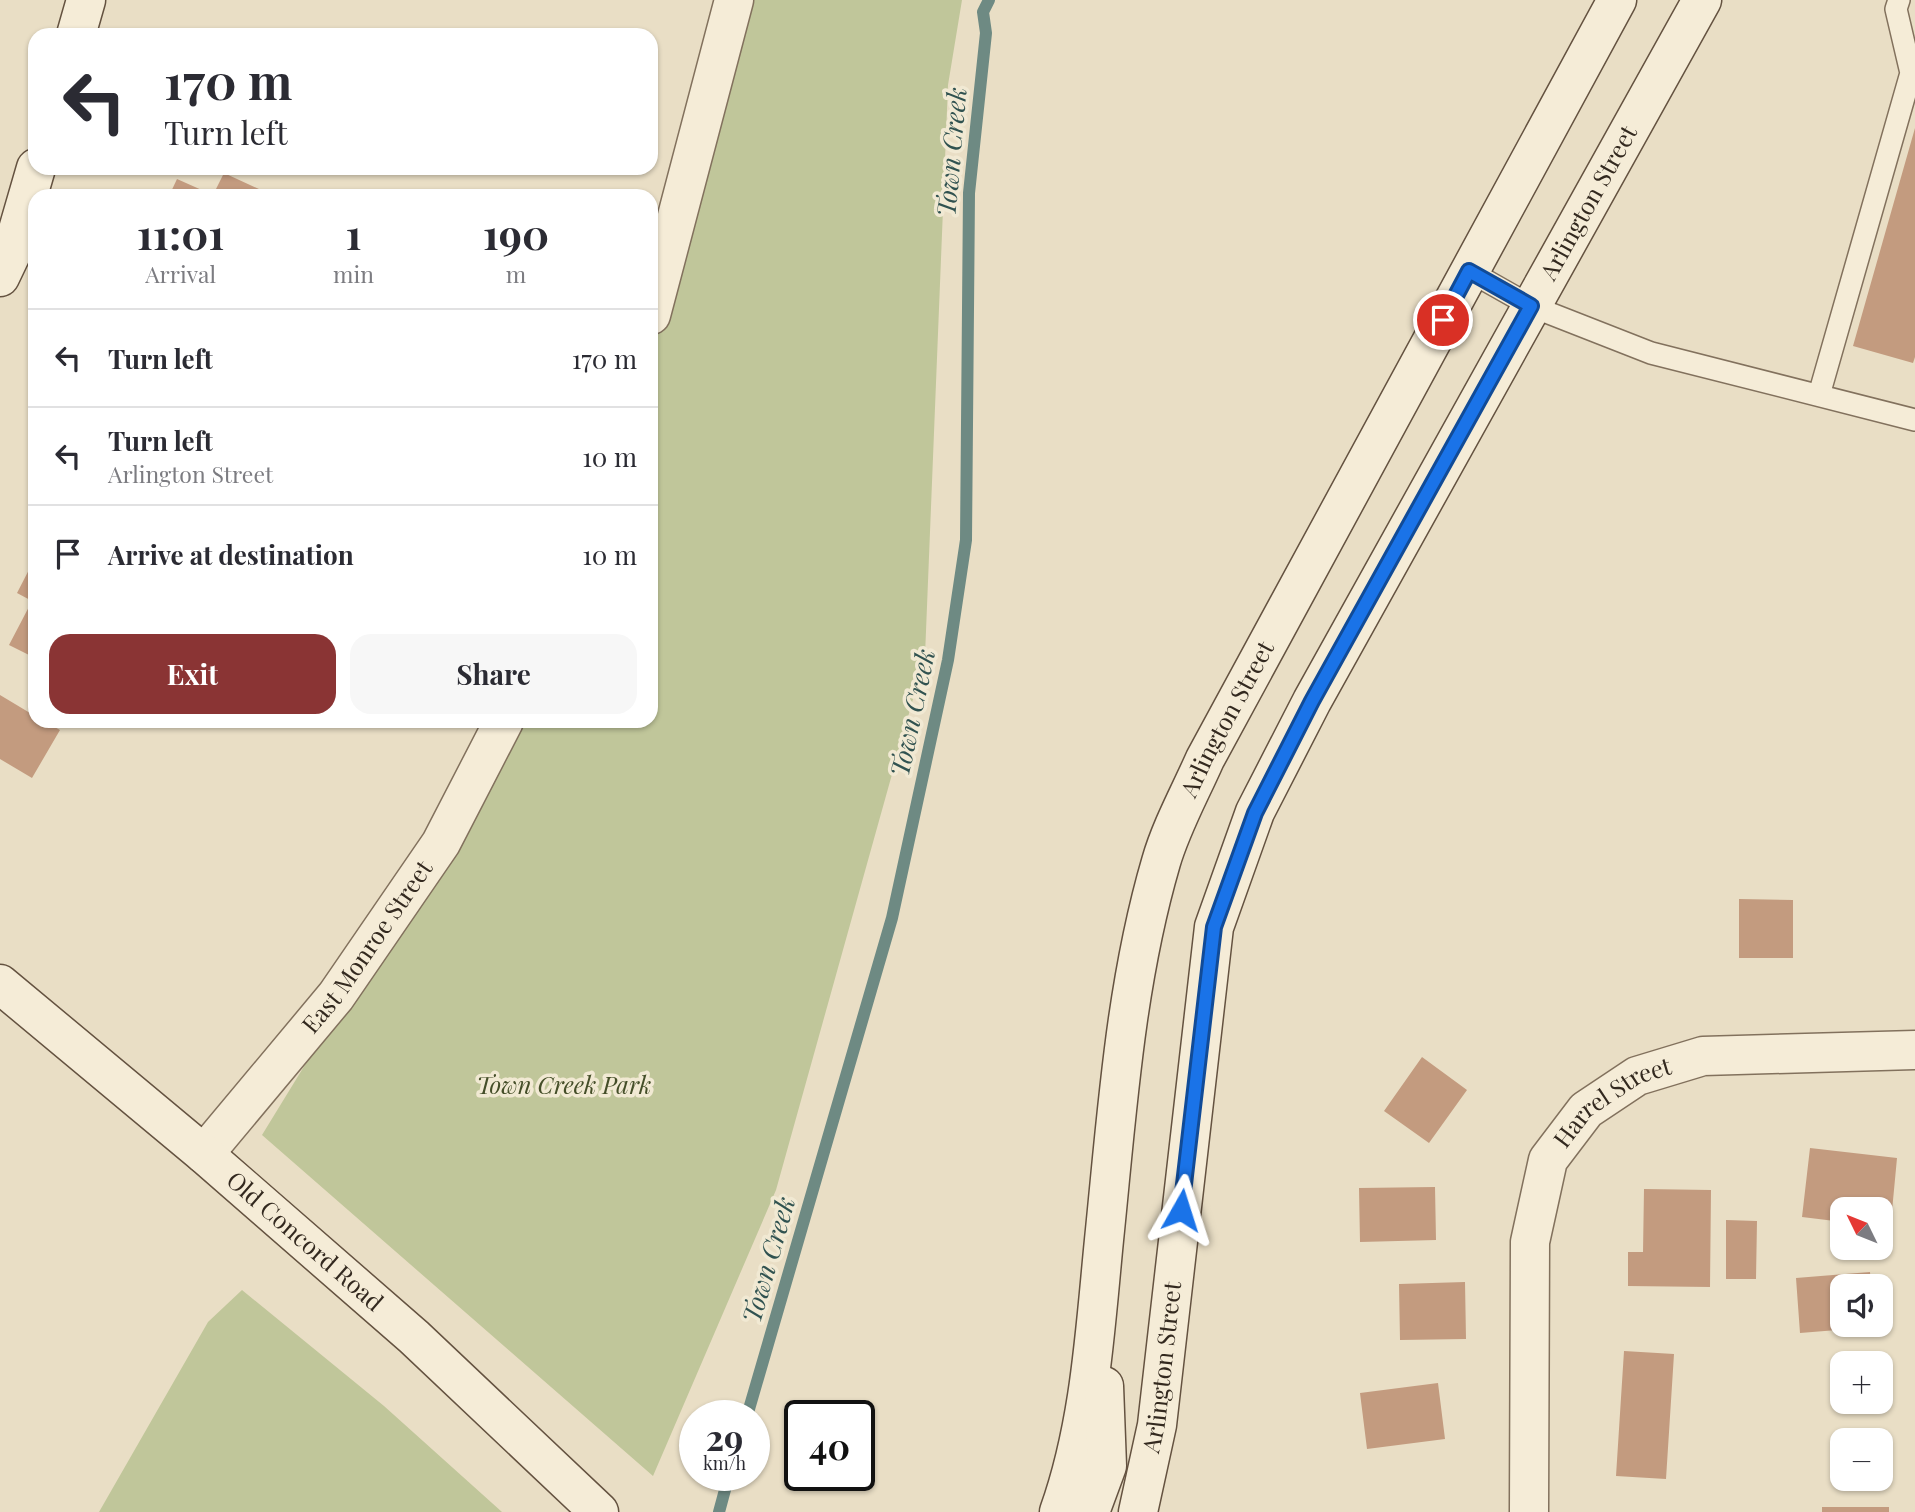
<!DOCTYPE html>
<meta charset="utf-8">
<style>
:root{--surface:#fff;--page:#f7f7f7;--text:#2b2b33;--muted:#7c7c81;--line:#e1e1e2;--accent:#8a3434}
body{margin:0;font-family:"Playfair Display",serif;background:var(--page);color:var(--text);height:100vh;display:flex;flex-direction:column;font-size:26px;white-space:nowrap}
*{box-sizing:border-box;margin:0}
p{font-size:23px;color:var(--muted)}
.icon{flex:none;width:38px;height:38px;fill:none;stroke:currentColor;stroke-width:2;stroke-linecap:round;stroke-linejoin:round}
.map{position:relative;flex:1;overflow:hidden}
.drawer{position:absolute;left:28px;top:189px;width:630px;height:539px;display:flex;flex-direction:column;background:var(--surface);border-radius:21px;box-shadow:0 2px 5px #0004}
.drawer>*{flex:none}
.banner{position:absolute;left:28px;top:28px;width:630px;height:147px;border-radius:21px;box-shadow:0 2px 5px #0004;background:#fff;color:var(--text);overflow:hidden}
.needle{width:46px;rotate:313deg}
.buttons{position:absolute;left:1830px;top:1197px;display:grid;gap:14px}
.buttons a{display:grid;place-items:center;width:63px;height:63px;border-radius:14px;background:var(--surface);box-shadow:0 2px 5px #0004;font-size:35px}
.speed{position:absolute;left:679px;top:1400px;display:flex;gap:14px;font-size:35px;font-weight:700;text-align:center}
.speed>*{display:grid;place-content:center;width:91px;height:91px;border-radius:50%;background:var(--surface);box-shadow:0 2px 5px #0004;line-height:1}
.speed small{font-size:18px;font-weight:400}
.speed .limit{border:4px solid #111;border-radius:10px;background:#fff;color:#111}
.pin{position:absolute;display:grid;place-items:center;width:60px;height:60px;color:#fff;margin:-30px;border:4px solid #fff;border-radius:50%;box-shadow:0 2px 7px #0007}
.me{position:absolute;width:77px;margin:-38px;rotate:6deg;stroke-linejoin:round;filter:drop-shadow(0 0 5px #0008)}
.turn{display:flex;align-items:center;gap:24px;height:147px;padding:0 21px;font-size:32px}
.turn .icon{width:91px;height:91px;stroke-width:2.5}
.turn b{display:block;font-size:49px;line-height:60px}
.eta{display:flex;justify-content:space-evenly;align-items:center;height:119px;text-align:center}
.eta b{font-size:42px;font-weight:700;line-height:49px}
.primary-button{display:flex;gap:14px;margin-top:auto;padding:14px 21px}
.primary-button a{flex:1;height:80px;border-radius:21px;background:var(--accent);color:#fff;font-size:28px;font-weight:700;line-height:80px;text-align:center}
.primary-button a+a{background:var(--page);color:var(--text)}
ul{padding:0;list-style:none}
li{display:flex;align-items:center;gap:21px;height:98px;padding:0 21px;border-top:2px solid var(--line)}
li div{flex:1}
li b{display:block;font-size:26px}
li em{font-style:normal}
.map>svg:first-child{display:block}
</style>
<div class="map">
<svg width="1915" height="1512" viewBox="0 0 1915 1512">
<rect width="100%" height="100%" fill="#e9dec5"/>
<!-- green -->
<path fill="#c0c69a" d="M734,0H962L948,85L925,656L776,1190L653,1476L262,1135L441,843L498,721H651V315Z
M242,1290L384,1406L502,1512H99L208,1322Z"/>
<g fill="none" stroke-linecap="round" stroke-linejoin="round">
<!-- stream -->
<path stroke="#6e8a83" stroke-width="12" d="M747,1416L892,918L948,660L966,540L969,193L986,33L983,12L989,0
M719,1512L729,1475"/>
</g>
<!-- building -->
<path fill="#c39b7f" d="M1915,128V357L1913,363L1853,346Z
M224,173L259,189L256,196H169L177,179L213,195Z
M33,562L35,563V658L9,645L32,601L17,593Z
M0,695L35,716V721H44L60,730L32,778L0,759Z
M1739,899L1793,900V958H1739Z
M1422,1057L1467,1090L1429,1143L1384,1111Z
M1810,1148L1897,1158L1892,1211L1843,1209V1222L1802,1217Z
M1435,1187L1436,1240L1360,1242L1359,1188Z
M1644,1189L1711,1190L1710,1287L1628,1286V1252H1643Z
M1726,1220L1757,1221L1756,1279H1726Z
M1870,1272L1871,1286H1843V1325L1874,1327L1800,1333L1796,1278Z
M1465,1282L1466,1339L1400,1340L1399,1284Z
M1624,1351L1674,1354L1666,1479L1616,1476Z
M1438,1383L1445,1439L1367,1449L1360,1393Z
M1822,1507H1889V1512H1822Z"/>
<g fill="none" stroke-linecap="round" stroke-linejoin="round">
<defs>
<path id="lane" d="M1469,271L1531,306L1651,353L1915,420
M1819,395L1911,73L1896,9L1899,0"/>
<g id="street">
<path d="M651,315L734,0"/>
<path id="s1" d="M204,1154L336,996L441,843L504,721"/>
<path id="s2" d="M1529,1512L1530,1242L1548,1160L1586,1110L1637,1076L1703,1056L1915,1050"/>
</g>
<g id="secondary">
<path d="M76,35L86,0"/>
<path d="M0,277L11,254L36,168"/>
<path id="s3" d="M0,984L204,1154L414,1337L599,1512"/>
<path id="s4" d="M1059,1512C1090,1425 1095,1331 1104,1240C1117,1113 1125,985 1161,862C1171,827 1190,793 1205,759L1617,0"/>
<path d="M1090,1512L1107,1466L1104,1386"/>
<path id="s5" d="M1138,1512L1157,1425L1214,927L1255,812L1312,701L1702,0"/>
</g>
</defs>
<!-- lane casing -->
<use href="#lane" stroke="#82715d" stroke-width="24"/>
<!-- street casing -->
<use href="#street" stroke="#82715d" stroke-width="41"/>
<!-- secondary casing -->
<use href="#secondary" stroke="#645240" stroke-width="41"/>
<!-- lane -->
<use href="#lane" stroke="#f5ecd7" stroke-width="21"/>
<!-- street -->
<use href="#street" stroke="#f5ecd7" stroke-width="38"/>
<!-- secondary -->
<use href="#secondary" stroke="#f5ecd7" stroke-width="38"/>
</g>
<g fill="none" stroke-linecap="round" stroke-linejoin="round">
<defs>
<path id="route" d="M1181,1210L1214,927L1255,813L1312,701L1531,306L1469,271L1443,320"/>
</defs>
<!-- route casing -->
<use href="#route" stroke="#114b97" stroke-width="18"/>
<!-- route -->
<use href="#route" stroke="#1a73e8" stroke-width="12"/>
</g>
<g text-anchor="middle" stroke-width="7" stroke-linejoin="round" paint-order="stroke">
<!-- street labels -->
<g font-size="24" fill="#33291f" stroke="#f1e9d3">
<text dy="8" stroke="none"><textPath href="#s5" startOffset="1407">Arlington Street</textPath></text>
<text dy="8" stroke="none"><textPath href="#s4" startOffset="817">Arlington Street</textPath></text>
<text dy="8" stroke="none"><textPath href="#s1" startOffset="264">East Monroe Street</textPath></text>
<text dy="8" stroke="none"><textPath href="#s2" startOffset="443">Harrel Street</textPath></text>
<text dy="8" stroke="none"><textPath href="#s3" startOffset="399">Old Concord Road</textPath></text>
<text dy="8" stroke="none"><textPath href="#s5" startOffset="147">Arlington Street</textPath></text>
</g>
<!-- park labels -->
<g font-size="24" font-style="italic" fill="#444e28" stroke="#f1e9d3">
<text x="564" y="1094">Town Creek Park</text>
</g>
<!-- water labels -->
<g font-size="26" font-style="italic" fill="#305250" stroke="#f1e9d3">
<text transform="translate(952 152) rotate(-85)" y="9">Town Creek</text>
<text transform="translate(913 713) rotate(-78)" y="9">Town Creek</text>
<text transform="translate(769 1260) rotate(-74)" y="9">Town Creek</text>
</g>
</g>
</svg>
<div class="buttons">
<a><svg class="needle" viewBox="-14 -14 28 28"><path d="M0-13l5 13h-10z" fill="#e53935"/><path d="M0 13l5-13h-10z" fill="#7c7c81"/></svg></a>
<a><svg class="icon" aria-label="sound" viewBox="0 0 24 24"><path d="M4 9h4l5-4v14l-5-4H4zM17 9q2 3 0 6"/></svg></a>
<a>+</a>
<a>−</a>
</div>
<div class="speed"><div>29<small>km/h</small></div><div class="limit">40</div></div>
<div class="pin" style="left:1443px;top:320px;background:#d93025"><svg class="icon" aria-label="arrive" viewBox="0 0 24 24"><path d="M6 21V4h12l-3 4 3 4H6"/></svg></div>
<svg class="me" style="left:1181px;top:1210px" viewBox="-20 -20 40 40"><path d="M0-17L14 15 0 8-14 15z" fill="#1a73e8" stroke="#fff" stroke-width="4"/></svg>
<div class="banner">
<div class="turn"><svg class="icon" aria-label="left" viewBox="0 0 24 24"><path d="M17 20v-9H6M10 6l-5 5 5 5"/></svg><div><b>170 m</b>Turn left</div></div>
</div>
<section class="drawer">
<div class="eta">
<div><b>11:01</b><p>Arrival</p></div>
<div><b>1</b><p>min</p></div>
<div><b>190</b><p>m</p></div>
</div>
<ul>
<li><svg class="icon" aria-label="left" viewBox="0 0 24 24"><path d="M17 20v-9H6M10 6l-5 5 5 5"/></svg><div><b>Turn left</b></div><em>170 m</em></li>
<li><svg class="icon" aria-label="left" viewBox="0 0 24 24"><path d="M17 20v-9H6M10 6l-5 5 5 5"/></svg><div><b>Turn left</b><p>Arlington Street</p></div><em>10 m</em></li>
<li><svg class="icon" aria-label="arrive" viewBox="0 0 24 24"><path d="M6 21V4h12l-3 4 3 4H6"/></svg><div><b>Arrive at destination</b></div><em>10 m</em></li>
</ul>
<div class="primary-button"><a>Exit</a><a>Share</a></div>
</section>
</div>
